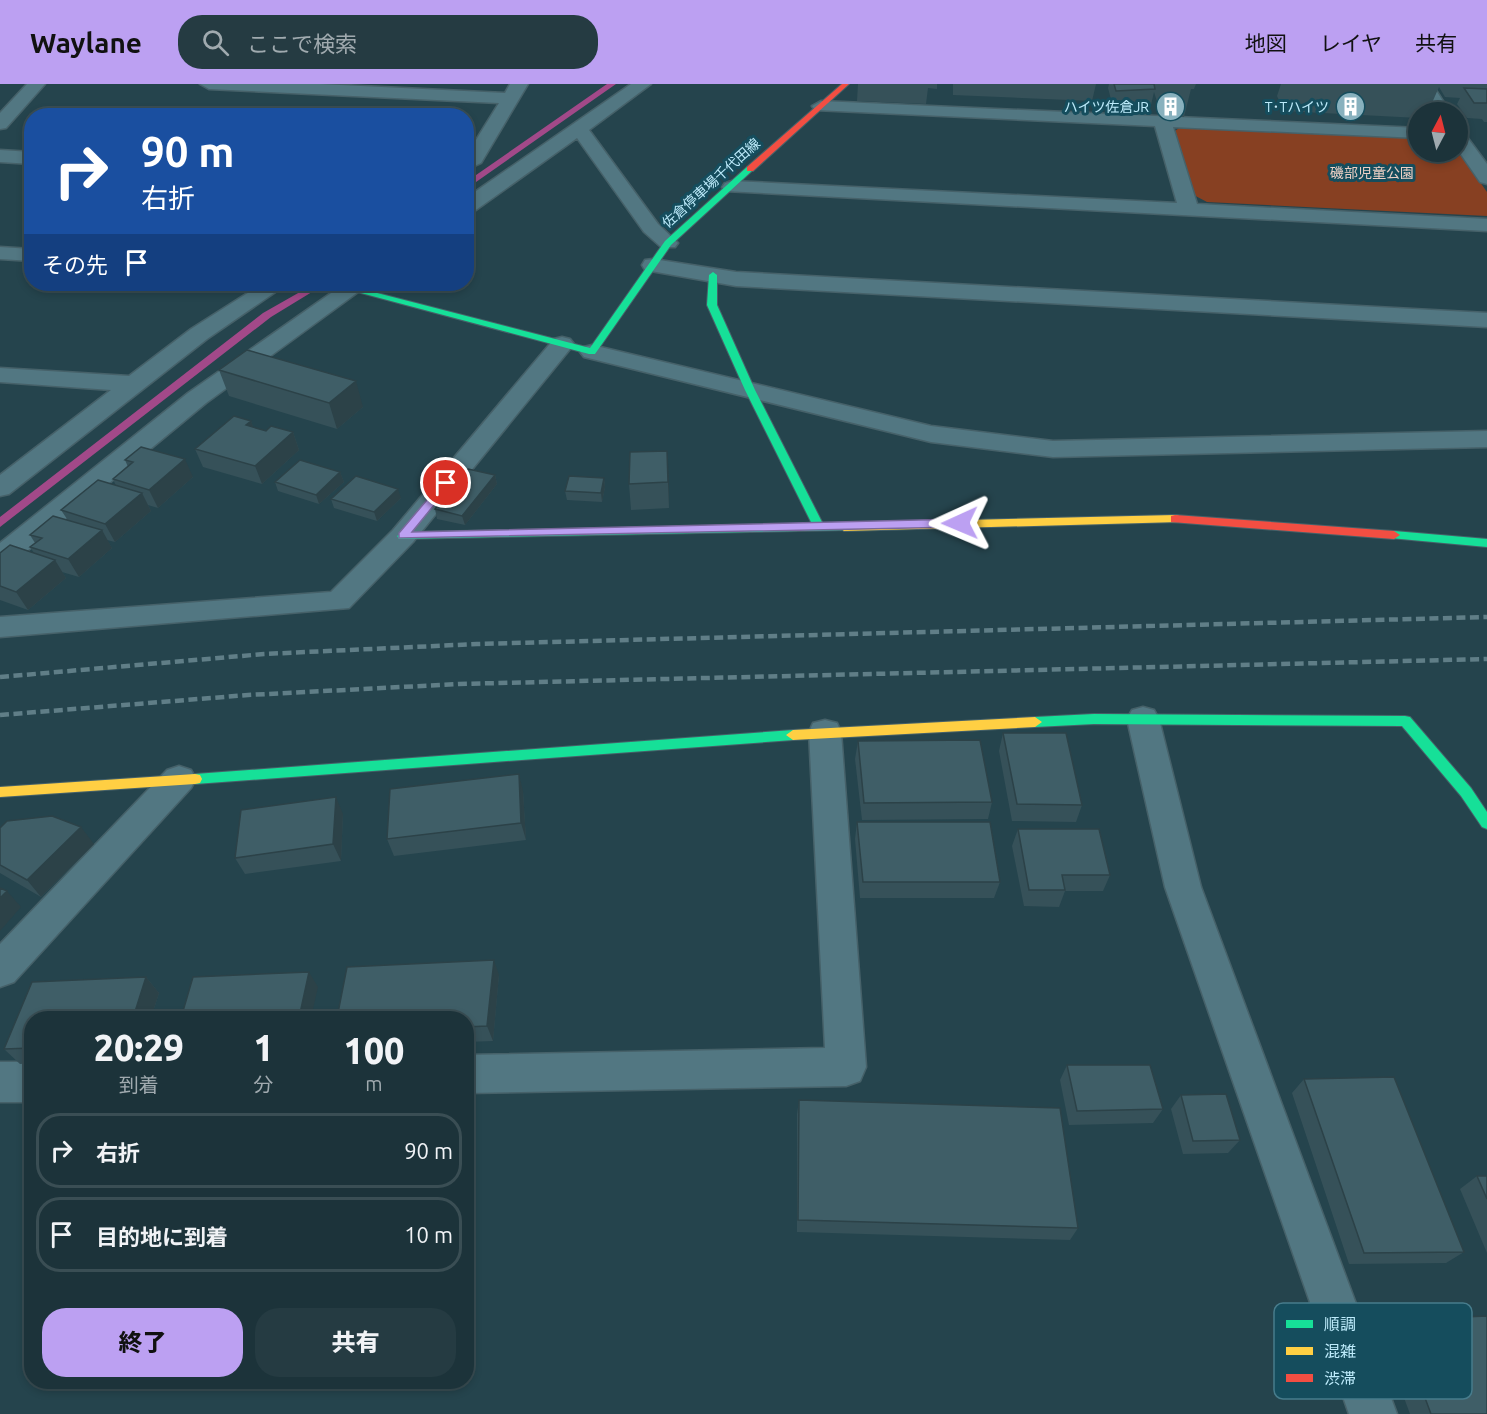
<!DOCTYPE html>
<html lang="ja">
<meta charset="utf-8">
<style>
:root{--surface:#1c333a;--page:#253b42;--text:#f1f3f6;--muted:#a0aaaf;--line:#3a4e54;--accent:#bca0f2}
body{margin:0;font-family:Ubuntu,"Noto Sans JP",sans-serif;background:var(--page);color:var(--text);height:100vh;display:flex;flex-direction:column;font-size:22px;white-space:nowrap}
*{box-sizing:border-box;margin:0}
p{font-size:20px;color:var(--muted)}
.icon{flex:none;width:33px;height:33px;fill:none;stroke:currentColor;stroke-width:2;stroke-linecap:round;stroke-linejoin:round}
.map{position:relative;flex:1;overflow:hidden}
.drawer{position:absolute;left:24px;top:927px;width:450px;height:378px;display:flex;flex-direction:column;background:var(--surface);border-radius:24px;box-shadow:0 3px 9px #0003,0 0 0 2px var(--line)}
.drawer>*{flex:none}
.guide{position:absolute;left:24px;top:24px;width:450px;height:183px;border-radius:24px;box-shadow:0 3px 9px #0003,0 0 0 2px var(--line);background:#1a4fa0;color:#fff;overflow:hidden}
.needle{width:39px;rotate:7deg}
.buttons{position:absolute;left:1408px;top:18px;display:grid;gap:12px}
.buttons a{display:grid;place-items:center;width:60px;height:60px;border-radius:50%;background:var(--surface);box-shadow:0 3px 9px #0003,0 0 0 2px var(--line);font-size:30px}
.pin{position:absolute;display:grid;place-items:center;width:51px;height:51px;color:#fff;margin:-26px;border:3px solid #fff;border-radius:50%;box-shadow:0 2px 6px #0007}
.me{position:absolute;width:66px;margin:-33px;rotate:269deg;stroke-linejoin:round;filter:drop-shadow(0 0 4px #0008)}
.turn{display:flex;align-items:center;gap:21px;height:126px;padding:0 18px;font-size:27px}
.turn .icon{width:78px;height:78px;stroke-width:2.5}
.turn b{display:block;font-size:42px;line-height:51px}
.then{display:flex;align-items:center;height:57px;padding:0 18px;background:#0003;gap:12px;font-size:22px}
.eta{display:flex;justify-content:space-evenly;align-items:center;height:102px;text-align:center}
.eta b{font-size:36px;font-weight:800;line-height:42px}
.cta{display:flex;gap:12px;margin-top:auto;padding:12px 18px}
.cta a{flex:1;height:69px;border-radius:24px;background:var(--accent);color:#111;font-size:24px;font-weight:800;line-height:69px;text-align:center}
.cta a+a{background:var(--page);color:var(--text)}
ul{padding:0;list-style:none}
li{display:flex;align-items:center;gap:18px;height:75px;margin:0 12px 9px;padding:0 6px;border:3px solid var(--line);border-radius:24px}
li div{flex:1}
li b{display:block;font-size:22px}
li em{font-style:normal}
header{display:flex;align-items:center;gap:36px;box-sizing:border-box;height:84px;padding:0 30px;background:var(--accent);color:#111}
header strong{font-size:28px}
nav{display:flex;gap:33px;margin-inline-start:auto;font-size:21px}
.search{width:420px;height:54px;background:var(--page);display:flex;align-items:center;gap:15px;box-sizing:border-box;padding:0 21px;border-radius:24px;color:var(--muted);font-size:22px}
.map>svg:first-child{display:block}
</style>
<header>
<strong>Waylane</strong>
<div class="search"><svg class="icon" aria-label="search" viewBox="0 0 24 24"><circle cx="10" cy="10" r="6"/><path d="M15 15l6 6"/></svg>ここで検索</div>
<nav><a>地図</a><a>レイヤ</a><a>共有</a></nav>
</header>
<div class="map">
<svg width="1487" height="1330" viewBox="0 0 1487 1330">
<rect width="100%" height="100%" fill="#25444d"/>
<!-- green -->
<path fill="#874022" d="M1179,44L1419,54V68L1458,67L1487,108V132L1207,118L1190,109L1171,50Z"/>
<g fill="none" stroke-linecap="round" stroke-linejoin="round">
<!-- stream -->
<path fill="#a24989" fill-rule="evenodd" d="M607,0H616L466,105V98Z
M314,200H325L271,233L0,443V433L263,229Z"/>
<defs>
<path id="street" d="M27,0H45L6,44L0,45V29Z
M200,0H320L505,9L510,0H528L481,79L466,86V72L499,19L209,5Z
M631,0H651L589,46L658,140L678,159L675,163H661L644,148L577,54L473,128L466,130V114Z
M1414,0H1432L1450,28H1434Z
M821,17L1419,44V54L1173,43L1197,120L1487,135V147L725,107L722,103L725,99L732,97L1177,119L1155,42L815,26L812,22Z
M1458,48L1464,49L1487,80V100L1480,98L1458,66Z
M0,66L32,68V80L0,78Z
M0,163L32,165V177L0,175Z
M653,175L736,188L1487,229V243L736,202L645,186L642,181L645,176Z
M262,200H287L207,255L9,410L0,412V391L111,306L0,298V284L129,292L191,245Z
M344,200H369L206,319L10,481L0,483V459L188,309Z
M562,253L570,255L574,260L570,265L413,458L349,524L0,553V533L331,508L393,446L554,255Z
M592,261L931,342L1053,357L1487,347V363L1053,373L931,358L584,273L580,268L584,263Z
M1143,623L1154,626L1159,635L1201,803L1397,1330H1349L1165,803L1127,635L1132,626Z
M825,636L837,639L841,648L866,983L860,997L846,1002L466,1009V971L825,964L809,648L813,639Z
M179,682L191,686L196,695L191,704L14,898L0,903V860L167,686Z
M0,978H32V1018H0Z"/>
<path id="fast" d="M747,83L754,85L671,161L595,270H589L346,205L350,202L590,264L665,157Z
M713,188L717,191V221L755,306L823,440H848V446L399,455L397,452L403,448L812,440L745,306L707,221L709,191Z
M1394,447L1487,455V463L1390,454V448Z
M1094,630L1405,632L1410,633L1471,704L1487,728V745L1482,743L1461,712L1402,642L1094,640L1035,643L1028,638L1035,633Z
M793,646L800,651L793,656L195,700L190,699L188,695L190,691L195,690Z"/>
<path id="slow" d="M1175,431L1179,432V438L844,447L838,443L844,439Z
M1035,633L1042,638L1035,643L793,656L786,651L793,646Z
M195,690L200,691L202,695L200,699L195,700L0,713V703Z"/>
<path id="jam" d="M842,0H849L753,87H747V83Z
M1175,431L1394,447L1400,451L1394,455L1171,438V432Z"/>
</defs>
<!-- street casing -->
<use href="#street" stroke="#466169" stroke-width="3"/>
<!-- fast casing -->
<use href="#fast" stroke="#466169" stroke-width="2"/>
<!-- slow casing -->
<use href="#slow" stroke="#466169" stroke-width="2"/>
<!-- jam casing -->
<use href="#jam" stroke="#466169" stroke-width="2"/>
<!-- street -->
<use href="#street" fill="#527782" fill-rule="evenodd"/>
<!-- fast -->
<use href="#fast" fill="#16e098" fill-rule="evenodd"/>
<!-- slow -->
<use href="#slow" fill="#ffcf43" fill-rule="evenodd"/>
<!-- jam -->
<use href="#jam" fill="#f24e42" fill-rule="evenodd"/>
<!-- rail -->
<path stroke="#607e87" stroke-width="4.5" stroke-dasharray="9 4.5" stroke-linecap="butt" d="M0,593L264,570L477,560L1487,533
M0,631L248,611L459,600L1487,575"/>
</g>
<!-- wall -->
<path fill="#365159" d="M858,0H937V5L928,4L926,20L857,17Z
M953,0H1096L1092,17L953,11Z
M1109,0H1196L1194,5H1191L1184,33H1162L1154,8L1151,21L1113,23L1108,4Z
M1281,0H1487V38H1484L1482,35L1467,34L1457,20L1460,14L1445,13L1439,3L1428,28H1419V34L1284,27L1277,12Z
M219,286L363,323L337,345L229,312Z
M251,337L253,343L266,347L293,348L299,366L262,400L203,383L195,365Z
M125,376L193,393L158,424L148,421L151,427L115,458L107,456L112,464L79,493L62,488L66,494L28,526L0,516V469H34L30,463L35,459L30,451L67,435L61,426L116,402L113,395L128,383Z
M340,388L344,398L319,420L278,407L275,398Z
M495,391L497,400L465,441L437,435L435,425Z
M669,393V424L631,426L629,400Z
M604,394L605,403L602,418L567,416L565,407Z
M401,414L377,437L334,424L331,415Z
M1003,649L1082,721L1076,738L1012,737L999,667Z
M858,657L992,718L988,735L862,736L855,675Z
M523,707L526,756L394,772L387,755Z
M343,730L341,777L245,790L235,774Z
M857,738L1000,798L994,814H860L855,755Z
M0,744L94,760L41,813L0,789Z
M1018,745L1110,791L1103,807H1065L1059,823L1024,822L1012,762Z
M499,891L493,957L466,958V934Z
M146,893L159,909L151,934H32V979L20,980L4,965L32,898Z
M1067,981L1163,1025L1153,1039L1069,1041L1060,996Z
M1304,995L1464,1168L1446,1179L1349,1180L1292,1009Z
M1181,1011L1240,1056L1228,1069L1183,1070L1171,1025Z
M799,1016L1078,1144L1070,1156L797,1148V1030Z
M1477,1092H1487V1169L1460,1105Z
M1396,1236L1487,1330H1410L1379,1246Z"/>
<!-- shaded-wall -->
<path fill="#2c4248" d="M356,297L363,323L337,345L329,319Z
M251,337L258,355L246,341Z
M293,348L299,366L262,400L255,382Z
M667,367L669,393V424L668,398Z
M185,375L193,393L158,424L149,406Z
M340,388L344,398L319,420L316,411Z
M495,391L497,400L465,441L462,432Z
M604,394L605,403L602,418L601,409Z
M398,405L401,414L377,437L374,428Z
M142,409L151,427L115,458L105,440Z
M102,446L112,464L79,493L68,475Z
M55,476L66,494L28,526L16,508Z
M519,690L523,707L526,756L521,739Z
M336,713L343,730L341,777L333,760Z
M81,743L94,760L41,813L27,796Z
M7,807L21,823L0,847V814Z
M494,876L499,891L493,957L487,942Z
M309,888L318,903L311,934H299Z
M146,893L159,909L151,934H133Z"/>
<!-- building -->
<path fill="#3f5e67" stroke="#2c4248" stroke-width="1.5" d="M1114,0H1154L1155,5L1116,7Z
M1464,4L1487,5V19H1474Z
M247,266L356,297L329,319L219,286Z
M234,332L251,337L246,341L266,347L271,342L293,348L255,382L195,365Z
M141,363L185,375L149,406L113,395L133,378L125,376Z
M667,367L668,398L629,400L630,368Z
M300,376L340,388L316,411L275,398Z
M468,385L495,391L462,432L435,425Z
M356,392L398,405L374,428L331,415Z
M569,392L604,394L601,409L565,407Z
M98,396L142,409L105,440L61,426Z
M53,432L102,446L68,475L30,463L42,454L30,451Z
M10,461L55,476L16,508L0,502V469Z
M1003,649H1066L1082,721L1017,720Z
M980,656L992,718L864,719L858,657Z
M519,690L521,739L387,755L390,705Z
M336,713L333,760L235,774L241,726Z
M52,732L81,743L27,796L0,781V744L7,737Z
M857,738H990L1000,798H863Z
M1018,745H1099L1110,791H1062L1065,806H1029Z
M0,804L7,807L0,814Z
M494,876L487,942L466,943V934H337L347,883Z
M309,888L299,934H181L193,893Z
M146,893L133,934H32V964L4,965L32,898Z
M1067,981H1150L1163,1025L1077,1027Z
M1394,993L1464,1168L1364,1169L1304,995Z
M1226,1010L1240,1056L1193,1057L1181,1011Z
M799,1016L1060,1024L1078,1144L798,1136Z
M1477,1092H1487V1115Z
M1487,1232V1330H1431L1396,1236Z"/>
<!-- route -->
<path fill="#bca0f2" stroke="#7a689d" stroke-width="1.5" d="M443,397L452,399L412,448L960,435L966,439L960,443L399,454V449Z"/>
<!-- icons -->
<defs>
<symbol id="building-disc" viewBox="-11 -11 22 22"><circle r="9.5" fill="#88b1be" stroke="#154d5d"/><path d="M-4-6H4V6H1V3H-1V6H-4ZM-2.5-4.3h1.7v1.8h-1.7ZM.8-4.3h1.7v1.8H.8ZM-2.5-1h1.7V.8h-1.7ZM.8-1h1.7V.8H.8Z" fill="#fff"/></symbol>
</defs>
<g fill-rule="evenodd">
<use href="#building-disc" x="1154" y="6" width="33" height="33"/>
<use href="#building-disc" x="1334" y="6" width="33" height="33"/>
</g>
<g text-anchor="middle" stroke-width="6" stroke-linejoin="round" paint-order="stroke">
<!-- far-poi labels -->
<g font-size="14" fill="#bdebfb" stroke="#154d5d" text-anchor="end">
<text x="1149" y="28">ハイツ佐倉JR</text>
<text x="1329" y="28">T･Tハイツ</text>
</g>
<!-- far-park labels -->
<g font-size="14" fill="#eed0c5" stroke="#154d5d">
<text x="1372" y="94">磯部児童公園</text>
</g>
<!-- far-street labels -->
<g font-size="14" fill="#bdebfb" stroke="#154d5d">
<text transform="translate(711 99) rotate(-42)" y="5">佐倉停車場千代田線</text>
</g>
</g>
<!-- legend -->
<rect x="1274" y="1219" width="198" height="96" rx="9" fill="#154d5d" stroke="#477c8c" stroke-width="1.5"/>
<rect x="1286" y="1236" width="27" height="8" fill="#16e098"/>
<rect x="1286" y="1263" width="27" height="8" fill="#ffcf43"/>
<rect x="1286" y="1290" width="27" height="8" fill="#f24e42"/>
<g font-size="16" fill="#bdebfb">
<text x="1324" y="1246">順調</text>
<text x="1324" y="1273">混雑</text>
<text x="1324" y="1300">渋滞</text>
</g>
</svg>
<div class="buttons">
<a><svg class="needle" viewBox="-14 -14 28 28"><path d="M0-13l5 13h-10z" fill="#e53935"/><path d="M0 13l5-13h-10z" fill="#a0aaaf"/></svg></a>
</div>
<div class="pin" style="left:446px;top:399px;background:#d93025"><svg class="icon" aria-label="arrive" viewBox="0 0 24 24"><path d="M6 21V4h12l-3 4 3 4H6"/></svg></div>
<svg class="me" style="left:960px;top:439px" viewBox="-20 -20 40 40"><path d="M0-17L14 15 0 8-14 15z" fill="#bca0f2" stroke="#fff" stroke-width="4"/></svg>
<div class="guide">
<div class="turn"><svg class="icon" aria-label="right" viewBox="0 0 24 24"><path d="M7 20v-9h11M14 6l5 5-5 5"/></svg><div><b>90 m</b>右折</div></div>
<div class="then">その先<svg class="icon" aria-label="arrive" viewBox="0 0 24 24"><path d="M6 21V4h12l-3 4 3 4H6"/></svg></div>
</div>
<section class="drawer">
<div class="eta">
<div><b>20:29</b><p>到着</p></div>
<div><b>1</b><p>分</p></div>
<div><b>100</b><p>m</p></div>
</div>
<ul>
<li><svg class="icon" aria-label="right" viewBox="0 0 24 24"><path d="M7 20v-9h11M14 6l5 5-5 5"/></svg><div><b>右折</b></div><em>90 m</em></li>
<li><svg class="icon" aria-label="arrive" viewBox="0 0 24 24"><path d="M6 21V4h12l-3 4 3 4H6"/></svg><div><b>目的地に到着</b></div><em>10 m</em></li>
</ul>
<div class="cta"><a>終了</a><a>共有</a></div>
</section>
</div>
